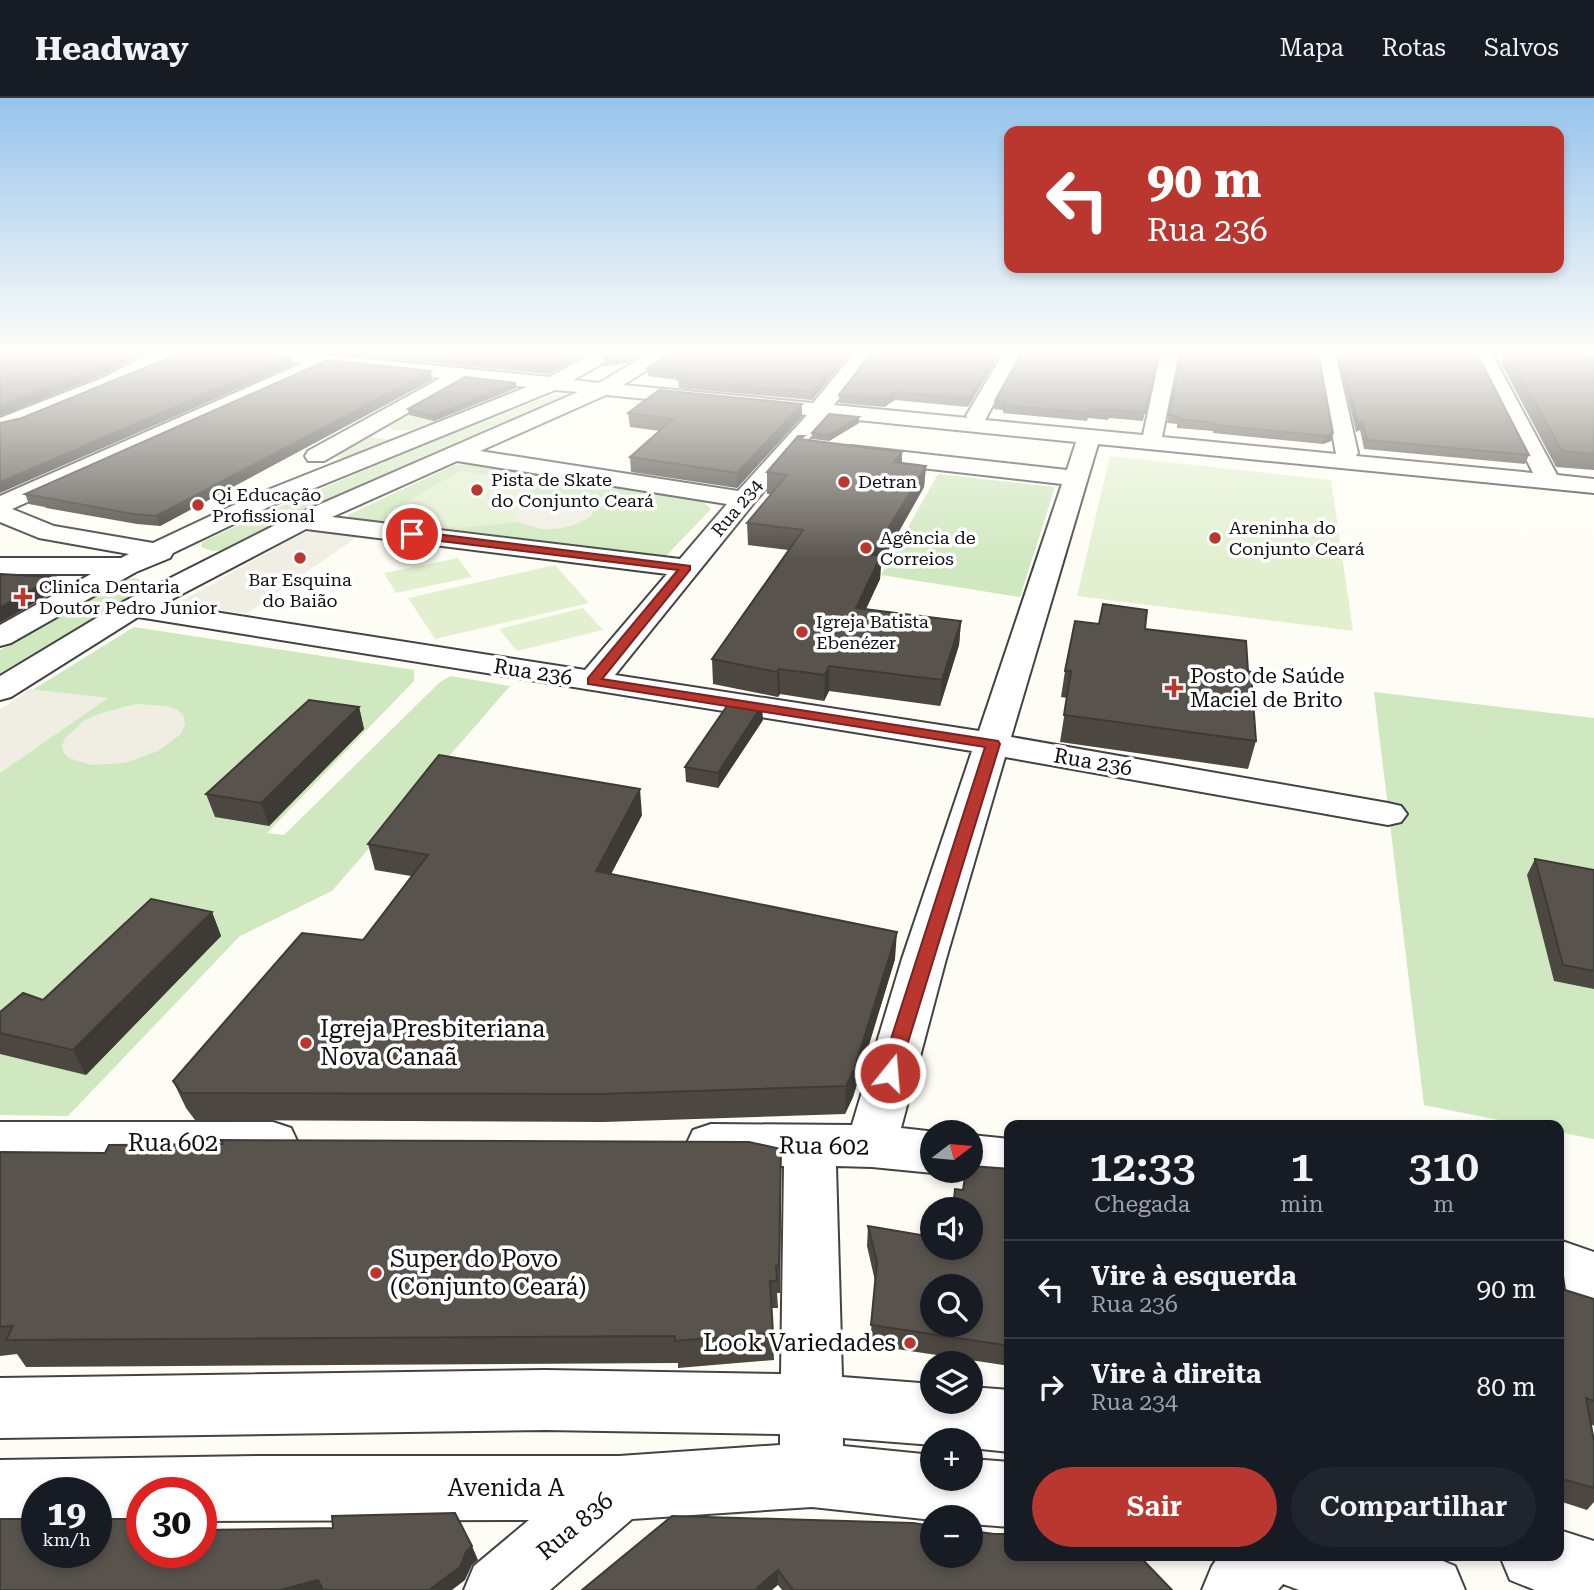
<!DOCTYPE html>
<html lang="pt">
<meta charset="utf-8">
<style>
:root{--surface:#171b24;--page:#20242c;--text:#f1f3f6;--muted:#9ea1a6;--line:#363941;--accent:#ba372f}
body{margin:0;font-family:"Roboto Serif",serif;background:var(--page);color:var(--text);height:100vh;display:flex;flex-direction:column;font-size:26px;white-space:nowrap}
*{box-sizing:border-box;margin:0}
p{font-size:23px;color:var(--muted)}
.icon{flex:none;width:38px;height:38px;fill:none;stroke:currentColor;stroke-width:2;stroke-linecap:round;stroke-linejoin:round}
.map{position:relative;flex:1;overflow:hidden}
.side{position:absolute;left:1004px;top:1022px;width:560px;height:441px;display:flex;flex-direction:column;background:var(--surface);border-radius:14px;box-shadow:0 4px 10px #0003}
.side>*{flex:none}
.hud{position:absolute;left:1004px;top:28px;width:560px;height:147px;border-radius:14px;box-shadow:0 4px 10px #0003;background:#ba372f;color:#fff;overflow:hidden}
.needle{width:46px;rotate:74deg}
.buttons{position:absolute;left:920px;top:1022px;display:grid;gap:14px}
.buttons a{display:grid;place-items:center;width:63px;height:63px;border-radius:50%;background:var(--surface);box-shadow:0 4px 10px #0003;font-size:35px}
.speed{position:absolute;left:21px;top:1379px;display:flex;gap:14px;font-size:35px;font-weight:700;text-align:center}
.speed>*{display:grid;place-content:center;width:91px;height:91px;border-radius:50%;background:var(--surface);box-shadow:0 4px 10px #0003;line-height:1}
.speed small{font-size:18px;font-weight:400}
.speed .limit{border:10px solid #d22;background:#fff;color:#111}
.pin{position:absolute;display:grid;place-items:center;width:60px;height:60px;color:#fff;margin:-30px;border:4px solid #fff;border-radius:50%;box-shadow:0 2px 7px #0007}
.me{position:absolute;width:77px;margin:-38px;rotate:17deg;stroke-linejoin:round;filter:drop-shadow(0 0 5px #0008)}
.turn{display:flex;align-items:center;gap:24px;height:147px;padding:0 28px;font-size:32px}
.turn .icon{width:91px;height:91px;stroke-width:2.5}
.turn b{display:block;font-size:49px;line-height:60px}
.eta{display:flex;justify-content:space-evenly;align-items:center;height:119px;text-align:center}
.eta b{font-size:42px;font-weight:600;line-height:49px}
.action{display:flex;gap:14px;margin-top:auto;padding:14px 28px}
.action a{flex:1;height:80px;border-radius:42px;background:var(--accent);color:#fff;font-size:28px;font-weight:600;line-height:80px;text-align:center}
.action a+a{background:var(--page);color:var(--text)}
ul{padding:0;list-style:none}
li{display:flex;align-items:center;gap:21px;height:98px;padding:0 28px;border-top:2px solid var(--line)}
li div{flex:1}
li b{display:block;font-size:26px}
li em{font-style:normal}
header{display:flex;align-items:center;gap:42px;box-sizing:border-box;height:98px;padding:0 35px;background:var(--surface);border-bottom:2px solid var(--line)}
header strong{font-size:33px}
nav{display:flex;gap:38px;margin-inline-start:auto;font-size:24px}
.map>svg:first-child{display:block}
</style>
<header>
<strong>Headway</strong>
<nav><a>Mapa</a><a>Rotas</a><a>Salvos</a></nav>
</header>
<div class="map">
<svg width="1594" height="1492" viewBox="0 0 1594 1492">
<rect width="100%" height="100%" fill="#fefdf5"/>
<!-- green -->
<path fill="#d0e8bf" d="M462,283L530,290L426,333L394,332L389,328L450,294Z
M557,297L570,300L231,452L212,453L201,449L202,444C316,391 431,344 547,298Z
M371,339L398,343L349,361L336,359L351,347Z
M469,366L704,404L711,411L665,459L350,423L348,417L454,367Z
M938,376L1055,389L1020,499L881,477Z
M134,480L149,484L146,489L0,576V552L121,483Z
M134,529L414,572V583L267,735L284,737L440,584L451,578L510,588L332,793L240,838L68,1018L0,1017V612Z
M1374,594L1594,620V1041L1559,1034V1027H1524L1424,1007Z"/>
<!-- pitch -->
<path fill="#e2f0d0" d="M1110,358L1331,382L1353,533L1077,498Z
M460,373L516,382L541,402L528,406L516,418L518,424L461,430L384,417Z
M458,460L472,479L396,495L384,475Z
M555,467L589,505L435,541L408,500Z
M583,510L603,532L517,553L499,531Z"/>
<!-- plaza -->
<path fill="#f0eee2" d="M556,400L582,403L593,413L591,419L571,428L555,431H540L518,424L515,418L519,412L541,402Z
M318,433L357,439L246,516L176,506L301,436Z
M30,591L108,600L0,675V612Z
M136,606L167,608L178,612L184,619L185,627L181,636L158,653L125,665L91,667L69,660L64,655L62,648L65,640L85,622L101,615Z"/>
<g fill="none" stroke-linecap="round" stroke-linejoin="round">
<defs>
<path id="minor" d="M161,254H188L186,258C122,278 65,317 0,333V320L105,279L140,260Z
M238,254H297L549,279L596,254H618L616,258L573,282L599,285L651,254H672L670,258L623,287L813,305L855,254H874L834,307L968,320L966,318L1004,254H1022L985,322L1143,337L1161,254H1179L1162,339L1336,356L1317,254H1335L1358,355L1356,358L1533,375L1474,256L1475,254H1491L1557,377L1594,381V395L1098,346L1011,639L1388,705L1401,708L1407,716L1401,724L1388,727L1005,659L946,861L901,1030L936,1034H933V1073H939L933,1075L872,1069L836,1068L842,1279L933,1286V1304H971V1289L1010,1292V1354L971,1350V1342H933V1347L843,1340V1348L933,1357V1381H971V1361L1010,1364V1429L971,1426V1419H933V1422L812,1409L632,1421L550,1492H464L474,1468L529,1422L201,1423V1395H142V1424L96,1425V1395H37V1426H0V1362L258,1358H619L780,1347V1336L546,1332L0,1340V1280L546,1272L781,1276L784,1068H711L693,1062L686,1047L693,1032L711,1026L852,1027L902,861L972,653L138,519L11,599L0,602V578L123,504L293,418L578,294L555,292L273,407L173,455L170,460L136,474L11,545L0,548V527L91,476H0V460H121L129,456L39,440L0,424V398L303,265L247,260ZM329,268L441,280L308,353L305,358L308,363H324L465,282L527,289L255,397L153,445L54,428L12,411ZM606,297L807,317L738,393L480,353ZM828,319L1076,344L1067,372L851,348L843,350L840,355L843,360L851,362L1062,386L979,633L615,577L753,406ZM457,363L727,406L680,461L332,419ZM306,431L667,476L585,572L163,506Z
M0,1024H273L291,1030L298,1045L291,1060L273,1066H0Z
M971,1037L1010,1041V1083L971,1079L953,1073H971Z
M1559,1142L1594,1154V1204L1559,1192Z
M1559,1432L1594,1443V1492H1535L1510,1482L1500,1458H1559Z
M1219,1458H1431L1455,1468L1465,1492H1299L1283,1486L1278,1492H1202L1212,1468Z"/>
</defs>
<!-- minor casing -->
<use href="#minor" stroke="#434343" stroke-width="4"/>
<!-- minor -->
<use href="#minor" fill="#fff" fill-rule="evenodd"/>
</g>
<!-- wall -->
<path fill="#4d4742" d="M320,254H592L548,276Z
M852,254L812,302L679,290L678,282L648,278L647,270Z
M872,254H1001L968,309L895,302L884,309L839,305V297Z
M1158,254L1143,323L1109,320L1108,322L1088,320L1087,323L1003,315V312L994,311L995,303Z
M1181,254H1318L1333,335L1331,343L1323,346L1213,335V333L1177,330V326L1167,325Z
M1336,254H1462L1529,357L1525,366L1364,351L1360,332L1356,334Z
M1505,254H1529L1594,259V372L1556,369L1501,265Z
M1562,254H1594V256Z
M432,282L160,428L137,426L46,410L45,409L29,406L25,396Z
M516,290L434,323L409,317L408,311Z
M628,315L802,319L737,390L631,374L630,359L660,333L630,329Z
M859,325L829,343L812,341V335Z
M804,342L902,354V365L926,368L924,389L881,465L880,481L866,511L961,523L959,547L940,608L829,593L824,603L780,596L778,599L713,586L712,561L788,452L748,447L747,425L771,396H767V374Z
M1145,531L1248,573L1256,643L1248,671L1060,644L1067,600L1061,599L1065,573Z
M359,609L364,631L269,728L215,719L206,696Z
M763,622L718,690L686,684L685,669Z
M642,717L611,776L895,861L853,999L845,1016L604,1024L195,1022L186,1010L173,983L363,842L411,778L375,772L368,746Z
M1535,761L1594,772V891L1554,883L1527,777Z
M212,814L221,838L86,977L0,956V914L43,902Z
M220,1042L781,1051L780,1195H777L778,1210H772L774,1262L678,1270V1265L26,1269L17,1256L0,1258V1056L105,1055L222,1046Z
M1010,1071V1268L870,1247L875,1183L867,1148L868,1128L933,1150L971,1111H952L955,1091L963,1092Z
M1559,1177L1565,1192L1594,1201V1328L1591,1326L1594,1343V1404L1587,1412L1559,1403Z
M672,1418L1172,1492H782L778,1487Z"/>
<!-- shaded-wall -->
<path fill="#3e3a36" d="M130,254H153L139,257L104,277L0,318V308Z
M576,254H592L548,276L547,269Z
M633,254H647L627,265L604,268L603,260Z
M846,254H852L812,302V294Z
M997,254H1001L968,309L969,301Z
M291,259L293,267L0,395V384Z
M431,273L432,282L160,428L156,418Z
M516,285V290L434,323L432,318Z
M895,294V302L884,309V301Z
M802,306V319L737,390V375Z
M859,319V325L829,343V337Z
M1362,324L1360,332L1356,334L1358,326Z
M1333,335L1331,343L1323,346L1325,338Z
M902,354L901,374L894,364Z
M926,368L924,389L881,465L880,481L855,534L856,510L872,457Z
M54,479L59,491L0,525V510Z
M961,523L959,547L940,608L942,582Z
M829,568V593L824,603L825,577Z
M779,571L780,596L778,599L777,574Z
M762,607L763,622L718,690V675Z
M359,609L364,631L269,728L261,705Z
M640,691L642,717L599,799L596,773Z
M212,814L221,838L86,977L73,952Z
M897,834L895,861L853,999L845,1016L846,988Z
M781,1051V1079L780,1195L779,1167Z
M472,1448L478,1462L472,1467L465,1482L452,1492H429Z
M778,1472V1487L772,1492H755Z
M318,1482L324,1492H280Z"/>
<!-- building -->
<path fill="#59534d" stroke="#3e3a36" stroke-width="2" fill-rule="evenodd" d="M0,254H130L101,269L0,308Z
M183,254H242L245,255L291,259L0,384V325L22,320Z
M395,254H576L547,269Z
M615,254H633L626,258L603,260Z
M671,254H846L812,294L678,282L687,275L647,270Z
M872,254H997L969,301L895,294L884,301L839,297Z
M1022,254H1158L1145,315L1110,311V313L1089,311L1088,315L1003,307L1005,304L995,303Z
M1182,254H1318L1333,335L1325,338L1215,327L1214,325L1179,321V318L1169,317Z
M1340,254H1462L1477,256L1529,357L1367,342L1362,324L1358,326Z
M1506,254H1529L1594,259V356L1562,353Z
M328,262L431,273L156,418L133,416L25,396Z
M465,279L516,285L432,318L408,311Z
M659,292L802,306L737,375L630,359L673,321L628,315Z
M829,316L859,319L829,337L812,335Z
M798,338H804L800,341L902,354L894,364L926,368L872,457L881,458L856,510L961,523L942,582L829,568L825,577L779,571L777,574L712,561L803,432L747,425L787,377L767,374Z
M0,476L54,479L0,510Z
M1103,506L1147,512L1145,531L1246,543L1248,573L1251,574L1256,643L1064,617L1071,573H1065L1075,523L1099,526Z
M309,602L359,609L261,705L206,696Z
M731,602L762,607L718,675L685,669Z
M439,657L640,691L596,773L897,834L854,972L846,988L600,996L182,995L173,983L302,835L363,842L428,757L368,746Z
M1535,761L1594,772V873L1563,867Z
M151,801L212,814L73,952L0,935V914L23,895L43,902Z
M220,1042L749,1044L781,1051L779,1167L776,1168L777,1183H770L773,1235L675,1243V1238L6,1242L13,1228L0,1229V1056L1,1054L105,1055L109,1047L223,1046Z
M971,1068L1010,1071V1248L871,1227L877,1164L868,1128L933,1139V1150H971V1111H953L955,1091L963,1092L966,1073H971ZM933,1188H971V1227H933Z
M1559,1177L1563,1178L1565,1192L1594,1201V1303L1586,1300L1594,1343V1390L1559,1380Z
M455,1415L472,1448L466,1454L460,1469L429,1492H323L318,1482L280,1492H0V1421H37V1454H96V1421H142V1454H201V1432L333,1430L332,1418Z
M672,1418L913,1425L933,1428V1458H971V1433L994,1436H1010V1458H1132L1142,1461L1172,1492H793L778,1472L755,1492H582Z"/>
<!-- sky -->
<linearGradient id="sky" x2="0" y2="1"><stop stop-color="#96c3ec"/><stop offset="0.55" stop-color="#fffefa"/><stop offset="1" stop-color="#fffefa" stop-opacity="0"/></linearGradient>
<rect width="1594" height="463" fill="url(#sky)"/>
<!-- route -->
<path fill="#ba372f" stroke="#79241f" stroke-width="2" d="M412,433L690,468V472L602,581L998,643L1000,646L897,980L890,982L883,980L880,975L985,649L588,586V580L678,472L408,439V434Z"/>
<!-- markers -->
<g fill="#ba372f" stroke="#fff" stroke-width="2.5">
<circle cx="844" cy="384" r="7"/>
<circle cx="477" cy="392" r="7"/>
<circle cx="198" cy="407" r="7"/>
<circle cx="1215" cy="440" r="7"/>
<circle cx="866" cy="450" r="7"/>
<circle cx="300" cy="460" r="7"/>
<path d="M19.5 488.5h7v7h7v7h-7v7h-7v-7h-7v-7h7z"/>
<circle cx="802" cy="534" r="7"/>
<path d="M1170.5 579.5h7v7h7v7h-7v7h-7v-7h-7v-7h7z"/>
<circle cx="306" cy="945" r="7"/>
<circle cx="376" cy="1175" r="7"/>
<circle cx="910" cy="1245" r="7"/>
</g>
<g text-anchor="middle" stroke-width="7" stroke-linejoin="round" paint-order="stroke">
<!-- far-poi labels -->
<g font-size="18" fill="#101010" stroke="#fff" text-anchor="start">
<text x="491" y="388">Pista de Skate<tspan x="491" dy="21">do Conjunto Ceará</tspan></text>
<text x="858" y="390">Detran</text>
<text x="212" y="403">Qi Educação<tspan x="212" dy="21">Profissional</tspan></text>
<text x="1229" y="436">Areninha do<tspan x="1229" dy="21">Conjunto Ceará</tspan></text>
<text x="880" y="446">Agência de<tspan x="880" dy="21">Correios</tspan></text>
<text x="300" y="488" text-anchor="middle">Bar Esquina<tspan x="300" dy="21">do Baião</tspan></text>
<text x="39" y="495">Clinica Dentaria<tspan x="39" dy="21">Doutor Pedro Junior</tspan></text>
<text x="816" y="530">Igreja Batista<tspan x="816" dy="21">Ebenézer</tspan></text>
</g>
<!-- far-street labels -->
<g font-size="18" fill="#101010" stroke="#fff">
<text transform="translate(737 410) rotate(-50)" y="6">Rua 234</text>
</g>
<!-- street labels -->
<g font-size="21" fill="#101010" stroke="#fff">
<text transform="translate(533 574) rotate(9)" y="7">Rua 236</text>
<text transform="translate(1093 664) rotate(10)" y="7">Rua 236</text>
</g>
<!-- poi labels -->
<g font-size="21" fill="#101010" stroke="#fff" text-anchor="start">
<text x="1190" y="585">Posto de Saúde<tspan x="1190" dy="24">Maciel de Brito</tspan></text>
</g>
<!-- near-poi labels -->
<g font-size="24" fill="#101010" stroke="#fff" text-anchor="start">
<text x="320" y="939">Igreja Presbiteriana<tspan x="320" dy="28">Nova Canaã</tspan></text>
<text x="390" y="1169">Super do Povo<tspan x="390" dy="28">(Conjunto Ceará)</tspan></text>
<text x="896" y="1253" text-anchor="end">Look Variedades</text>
</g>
<!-- near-street labels -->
<g font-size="24" fill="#101010" stroke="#fff">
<text x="173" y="1053">Rua 602</text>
<text transform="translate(824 1048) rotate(1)" y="8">Rua 602</text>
<text x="506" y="1398">Avenida A</text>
<text transform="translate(575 1428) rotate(-40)" y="8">Rua 836</text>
</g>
</g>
</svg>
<div class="buttons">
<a><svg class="needle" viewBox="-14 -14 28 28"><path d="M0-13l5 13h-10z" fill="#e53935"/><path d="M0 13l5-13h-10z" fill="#9ea1a6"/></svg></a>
<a><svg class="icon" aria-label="sound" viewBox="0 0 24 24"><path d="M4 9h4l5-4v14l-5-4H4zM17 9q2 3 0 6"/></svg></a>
<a><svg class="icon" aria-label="search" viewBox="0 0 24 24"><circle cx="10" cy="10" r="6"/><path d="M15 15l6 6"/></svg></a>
<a><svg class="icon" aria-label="layers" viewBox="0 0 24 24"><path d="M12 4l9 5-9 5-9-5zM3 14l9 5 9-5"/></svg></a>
<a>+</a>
<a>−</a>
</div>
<div class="speed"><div>19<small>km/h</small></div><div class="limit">30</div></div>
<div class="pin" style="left:412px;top:436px;background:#d93025"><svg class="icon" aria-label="arrive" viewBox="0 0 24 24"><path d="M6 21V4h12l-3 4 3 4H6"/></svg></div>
<svg class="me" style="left:890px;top:975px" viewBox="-20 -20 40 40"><circle r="17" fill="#ba372f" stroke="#fff" stroke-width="3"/><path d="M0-11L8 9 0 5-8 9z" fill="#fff"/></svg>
<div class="hud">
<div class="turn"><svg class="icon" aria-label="left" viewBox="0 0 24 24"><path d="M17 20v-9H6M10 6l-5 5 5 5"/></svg><div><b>90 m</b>Rua 236</div></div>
</div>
<section class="side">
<div class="eta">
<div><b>12:33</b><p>Chegada</p></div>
<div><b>1</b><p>min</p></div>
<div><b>310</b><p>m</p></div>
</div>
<ul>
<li><svg class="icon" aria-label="left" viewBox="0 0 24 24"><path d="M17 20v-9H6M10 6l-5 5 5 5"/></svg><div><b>Vire à esquerda</b><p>Rua 236</p></div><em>90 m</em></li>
<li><svg class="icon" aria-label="right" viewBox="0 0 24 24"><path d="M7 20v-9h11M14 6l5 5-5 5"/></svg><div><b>Vire à direita</b><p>Rua 234</p></div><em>80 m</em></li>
</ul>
<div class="action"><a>Sair</a><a>Compartilhar</a></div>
</section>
</div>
